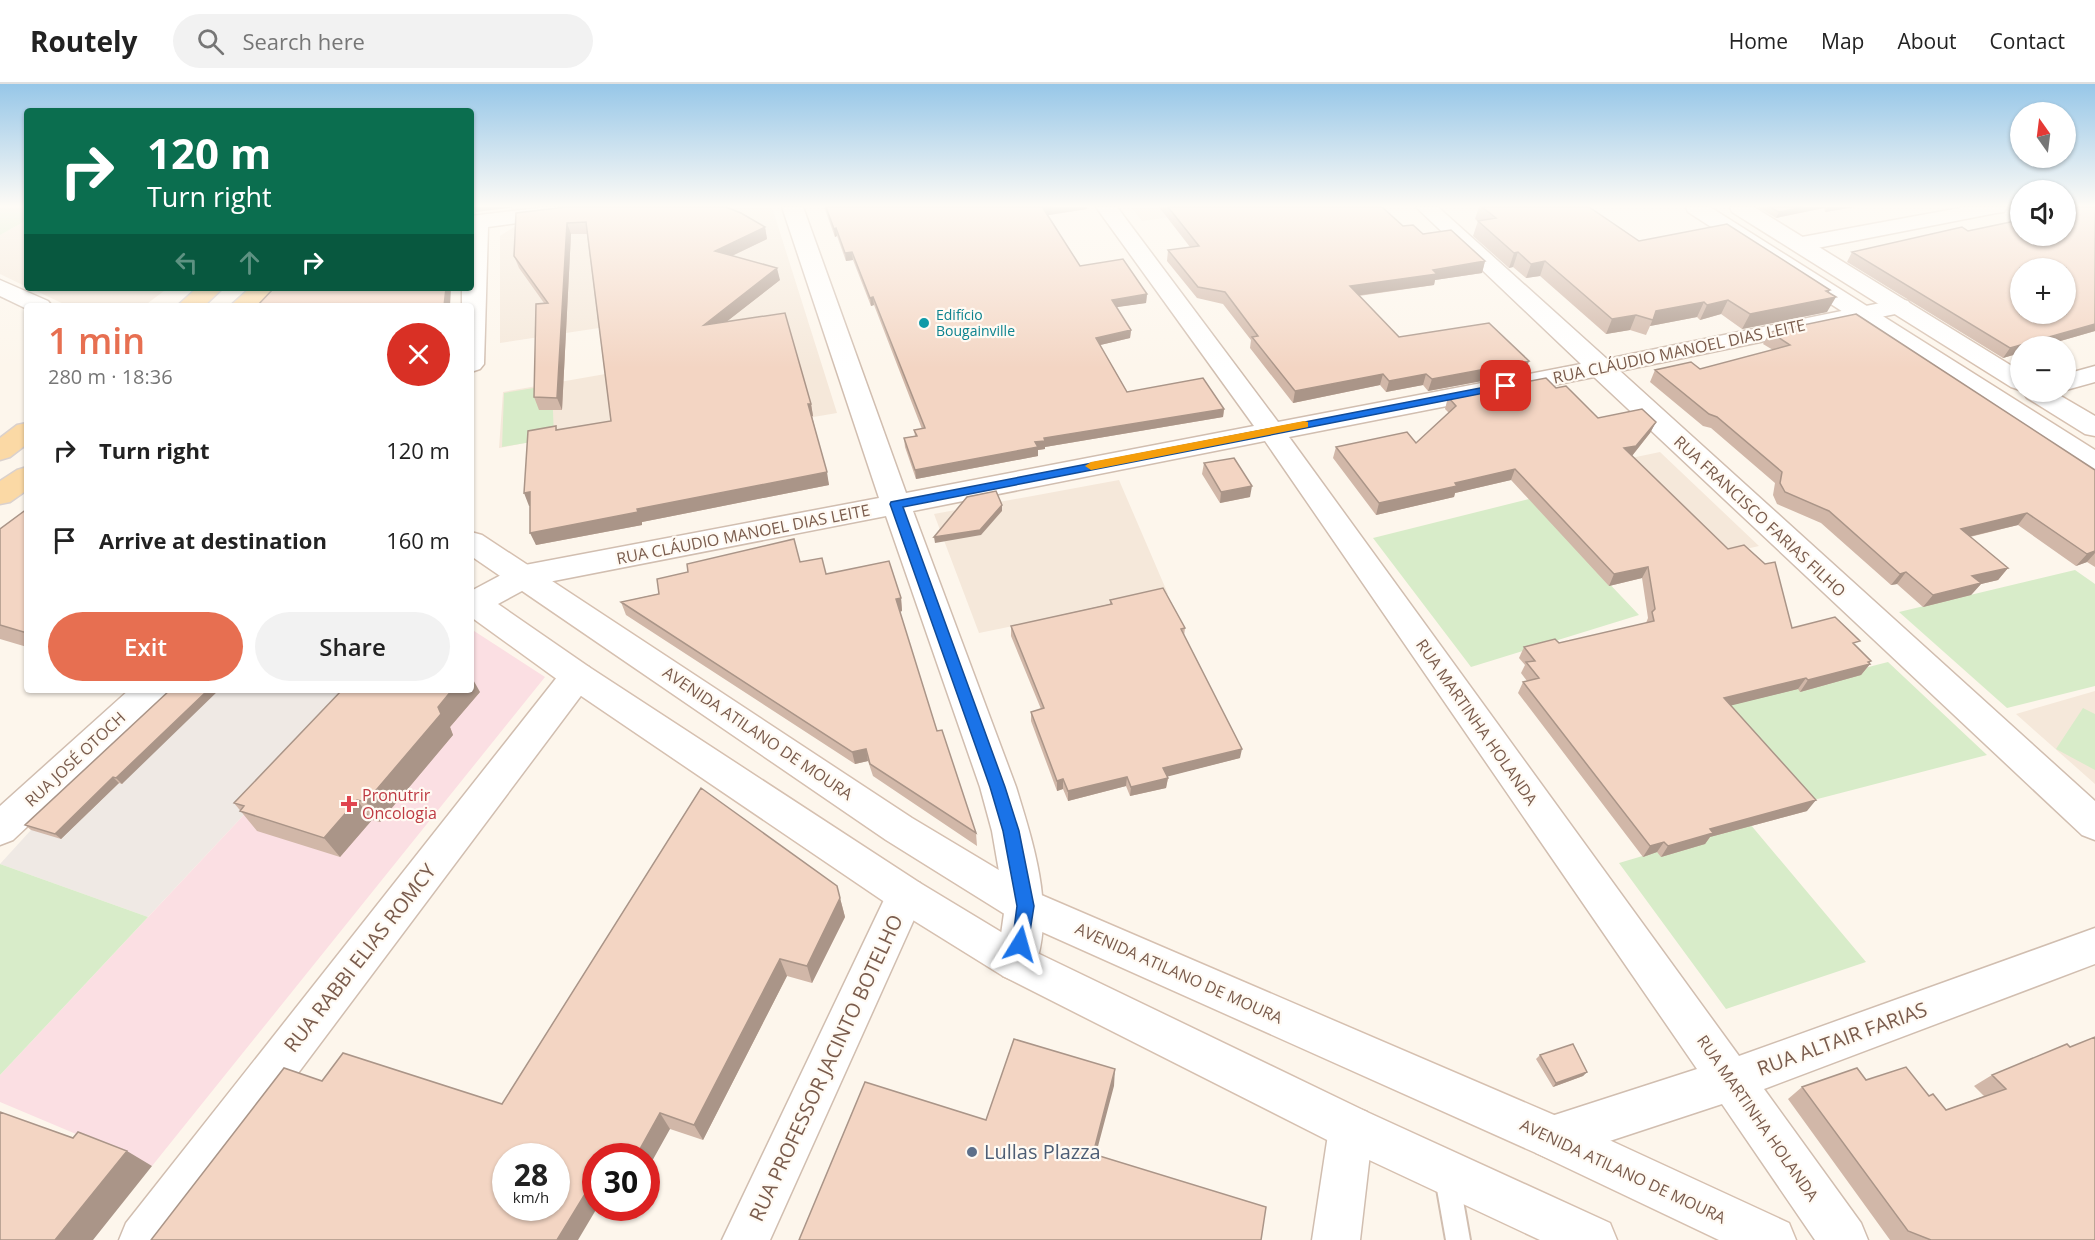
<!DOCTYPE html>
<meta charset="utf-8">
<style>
:root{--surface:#fff;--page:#f2f2f2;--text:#222;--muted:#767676;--line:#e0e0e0;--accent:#e76f51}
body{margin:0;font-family:"Open Sans",sans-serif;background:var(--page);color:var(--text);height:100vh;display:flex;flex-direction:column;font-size:22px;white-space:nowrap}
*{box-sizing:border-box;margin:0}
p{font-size:20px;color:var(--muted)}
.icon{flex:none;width:33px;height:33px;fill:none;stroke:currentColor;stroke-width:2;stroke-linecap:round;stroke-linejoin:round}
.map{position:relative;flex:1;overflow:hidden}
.details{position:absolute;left:24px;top:219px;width:450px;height:390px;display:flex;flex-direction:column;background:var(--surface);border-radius:6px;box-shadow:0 2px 4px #0004}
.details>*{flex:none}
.guide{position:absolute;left:24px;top:24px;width:450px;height:183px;border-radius:6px;box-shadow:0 2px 4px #0004;background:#0b6e4f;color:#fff;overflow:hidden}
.needle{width:39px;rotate:346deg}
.tools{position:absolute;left:2010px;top:18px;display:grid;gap:12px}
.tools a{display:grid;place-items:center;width:66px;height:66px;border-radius:50%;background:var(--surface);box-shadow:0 2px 4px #0004;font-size:30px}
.speed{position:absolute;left:492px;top:1059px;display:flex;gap:12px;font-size:30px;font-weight:700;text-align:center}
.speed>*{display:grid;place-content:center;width:78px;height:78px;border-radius:50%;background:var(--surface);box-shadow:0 2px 4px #0004;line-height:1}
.speed small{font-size:15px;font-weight:400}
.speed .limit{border:9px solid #d22;background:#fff;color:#111}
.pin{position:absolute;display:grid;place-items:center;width:51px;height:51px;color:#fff;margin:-26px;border-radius:12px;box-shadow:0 3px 9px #0006}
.me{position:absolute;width:66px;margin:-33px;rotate:8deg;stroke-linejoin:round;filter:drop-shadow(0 0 4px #0008)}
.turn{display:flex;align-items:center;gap:21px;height:126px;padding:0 24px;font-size:27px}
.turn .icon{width:78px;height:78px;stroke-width:2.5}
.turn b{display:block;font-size:42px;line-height:51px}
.lanes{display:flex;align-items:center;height:57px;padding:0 24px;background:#0003;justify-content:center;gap:30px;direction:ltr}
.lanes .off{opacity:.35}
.round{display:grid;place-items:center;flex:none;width:63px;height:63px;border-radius:32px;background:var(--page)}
.head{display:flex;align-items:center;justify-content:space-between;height:102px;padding:0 24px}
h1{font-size:36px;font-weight:600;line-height:45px;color:var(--accent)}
.primary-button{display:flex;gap:12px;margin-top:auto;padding:12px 24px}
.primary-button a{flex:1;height:69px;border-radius:36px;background:var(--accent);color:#fff;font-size:24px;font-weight:600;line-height:69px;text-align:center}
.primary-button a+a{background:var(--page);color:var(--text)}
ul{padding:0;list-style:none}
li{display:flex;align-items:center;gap:18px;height:90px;padding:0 24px}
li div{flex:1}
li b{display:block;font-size:22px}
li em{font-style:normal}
header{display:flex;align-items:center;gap:36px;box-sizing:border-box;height:84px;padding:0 30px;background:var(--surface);border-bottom:2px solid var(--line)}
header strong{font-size:28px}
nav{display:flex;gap:33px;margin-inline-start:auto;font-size:21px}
.search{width:420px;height:54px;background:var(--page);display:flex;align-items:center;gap:15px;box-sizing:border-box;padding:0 21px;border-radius:33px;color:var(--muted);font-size:22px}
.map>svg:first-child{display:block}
</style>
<header>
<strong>Routely</strong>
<div class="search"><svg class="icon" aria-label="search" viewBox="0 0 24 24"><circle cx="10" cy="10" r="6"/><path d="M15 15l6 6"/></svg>Search here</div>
<nav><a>Home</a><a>Map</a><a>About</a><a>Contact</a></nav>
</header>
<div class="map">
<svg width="2095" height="1156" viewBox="0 0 2095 1156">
<rect width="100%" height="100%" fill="#fdf6ec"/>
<!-- residential -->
<path fill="#f5e8da" d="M667,123H772L837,329L673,357L562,352L499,364L503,308L657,281L652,236L500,259V152L514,143Z
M1131,123H1244L1142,137Z
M27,136V203L0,190V151Z
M30,204H168L144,222H68Z
M1660,368L1759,462L1606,497L1515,398Z
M1119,396L1168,510L979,549L934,430Z
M2095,607V700L2016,630Z"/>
<!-- industrial -->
<path fill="#efe9e4" d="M180,606H361L148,833L0,780L31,746Z"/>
<!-- medical -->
<path fill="#fbdfe3" d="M471,545L545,593L152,1082L0,1018V991L361,606H471Z"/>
<!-- green -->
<path fill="#d8ecc9" d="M0,123H27V136L0,151Z
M552,301L554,354L502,363L504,309Z
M1529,415L1639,531L1471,583L1373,454Z
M2075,486L2095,500V602L2007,624L1899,528Z
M1888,578L1987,671L1806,718L1721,621Z
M2083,624L2095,630V686L2056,665Z
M1750,740L1866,878L1726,925L1619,779Z
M0,780L148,833L0,991Z"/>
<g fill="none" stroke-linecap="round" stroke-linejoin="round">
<defs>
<path id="lane" d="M1447,1082L1455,1086L1459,1094L1470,1156H1446L1435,1094L1439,1086Z"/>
<path id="street" d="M546,123H602L599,128L591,129L488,143L484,280L480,285L471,288V222H462V204H471V132Z
M782,123H803L906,409L1254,342L1096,123H1117L1278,338L1581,280L1416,123H1438L1607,275L1900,215L1908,217L1912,222L1908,227L1900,229L1620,287L2095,717V756L2082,751L1594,293L1289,353L1739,972L2095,844V880L1764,1005L1861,1139L1868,1156H1815L1722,1020L1552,1076L1536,1069L1529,1053L1536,1037L1697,985L1265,357L913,427L1016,703C1034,762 1058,833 1031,892L1017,898L1003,892L997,879L1005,822L992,747L980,703L886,432L533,501L485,527L471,529V507L514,484L525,481L879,414Z
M1965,123H2007L2004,128L1996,129L1802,167L1794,165L1791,160L1794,155L1802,153Z
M0,196L48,217L52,222H27V225L0,212Z
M2095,282V298L2066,306V290Z
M577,579L589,583L594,592L589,601L173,1156H119L126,1139L565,583Z
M129,606H168L163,615L13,756L0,761V722Z
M906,794L920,799L925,811L770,1156H722L892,799Z
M1351,1022L1367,1028L1373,1044L1360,1156H1312L1329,1044L1335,1028Z"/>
<path id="secondary" d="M1686,123H1710L2095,366V387L2085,384L1688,128Z
M1730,123H1754L2020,287V306L2011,303L1732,128Z
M2023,308H2054L2095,332V352L2085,350L2027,314Z
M471,448L482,451L912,734L1039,810L1568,1037L1789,1139L1796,1156H1719L1536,1069L1011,834L886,756L471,472Z
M471,506L482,509L589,583L920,799L1031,866L1367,1028L1610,1139L1617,1156H1540L1335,1060L1003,892L892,823L565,601L471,533Z"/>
<path id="primary" d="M197,204H223L204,222H177Z
M250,204H276L257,222H230Z
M27,339V360L10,373L0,376V354L17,341Z
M27,383V406L10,418L0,420V397L17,386Z"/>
</defs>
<!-- lane casing -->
<use href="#lane" stroke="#d1beb0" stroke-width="4"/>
<!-- street casing -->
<use href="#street" stroke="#d1beb0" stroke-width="3"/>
<!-- secondary casing -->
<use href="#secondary" stroke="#d6c0b0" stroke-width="3"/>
<!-- primary casing -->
<use href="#primary" stroke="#dad1cd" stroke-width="3"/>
<!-- lane -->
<use href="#lane" fill="#fff" fill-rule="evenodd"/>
<!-- street -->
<use href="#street" fill="#fff" fill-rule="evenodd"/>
<!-- secondary -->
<use href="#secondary" fill="#fff" fill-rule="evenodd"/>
<!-- primary -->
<use href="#primary" fill="#fbd9a5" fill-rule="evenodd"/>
</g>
<!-- wall -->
<path fill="#d1b7a8" d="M566,123L765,143L767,155L732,172L780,196L727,237L811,320L813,332H812L829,401L642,438V441L536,461L530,422H529L556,342L557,346L611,337L587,150H571L562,326H539L534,313L544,219L519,184L514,172Z
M824,123H1087V125L1048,131L1080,182L1147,210L1146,219L1116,223L1131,246L1130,254L1100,261L1127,308L1224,325L1223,333L1045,363V365L1038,366V372L916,395L905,363L904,354L915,352L914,346L922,345L874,221L871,222L853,176L846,177L837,152L835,153Z
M1159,123H1382L1403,142L1485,177L1482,189L1435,196L1434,201L1359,212L1399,253L1525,289L1428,307L1423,301L1386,308L1380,301L1293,319L1250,264L1251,256L1223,220L1197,214L1167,177L1168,166L1190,163Z
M1479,123H1589L1639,157L1829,208L1827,228L1742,245L1721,230L1700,236L1697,233L1650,242L1646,251L1630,246L1606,250L1540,192L1526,194L1513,183L1509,184L1473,152L1478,137L1475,135Z
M1757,123H1855L1825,128L1824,124L1776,134Z
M2095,123V247L2043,262H2020V269L2003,274L1847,178L1852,168Z
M1770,248L2095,386V483L2087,478L2076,482L2018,441L1970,453L2008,484L1998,496L1981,500L1971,511L1923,523L1897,500L1891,501L1821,439L1777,420L1773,411L1775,399L1711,344L1703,342L1650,298L1655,286L1700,285L1773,266L1763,260Z
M1556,304L1598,334L1656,338L1650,349L1632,372L1792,544L1856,562L1870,580L1861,591L1800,608L1798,605L1731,621L1807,727L1710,753L1705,760L1661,773L1657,768L1643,773L1518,609L1523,598L1527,597L1521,589L1525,581L1519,574L1524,563L1559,559L1646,539L1648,534L1642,494L1609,502L1511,396L1455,409L1454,413L1376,431L1333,374L1336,363L1416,359L1449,329L1445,325L1448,313Z
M1204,379L1250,413L1220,419L1202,390Z
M27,425V563L0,555V445Z
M800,478L826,490L901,514L902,527L900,528L937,647L976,749L977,762L873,692L868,677L855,680L626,531L621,518Z
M1110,516L1185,544L1184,552L1240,674L1167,692L1168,694L1166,704L1130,712L1126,702L1068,717L1063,705L1057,707L1031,637V628L1041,625L1011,552V542L1110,520Z
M170,606L122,700L119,699L61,755L31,746L25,741Z
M480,608L450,643L453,651L380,738L372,736L340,773L257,747L234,719Z
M840,814L845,833L812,899L787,892L703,1056L670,1045L596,1072L322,997L502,1020Z
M2070,963L2095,1156H1890L1788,1015L1802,1003L1866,996L1929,1012L1946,1026L1984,1012L1974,1002L1992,991Z
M1540,971L1587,988L1583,992L1553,1003L1536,975Z"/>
<!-- shaded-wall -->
<path fill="#aa9588" d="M474,123H515L476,128Z
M1053,123H1087V125L1043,132V124Z
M1804,123H1825L1824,124L1776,134L1779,128Z
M1828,123H1855L1825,128Z
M567,139L571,150L562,326L557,314Z
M765,143L767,155L717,179L715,167Z
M836,144L837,152L835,153L834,145Z
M852,168L853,176L846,177L845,169Z
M1518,168L1513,183L1509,184L1514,169Z
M1485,177L1482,189L1435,196L1434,201L1347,213L1350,202Z
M1545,177L1540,192L1526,194L1531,180Z
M777,184L780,196L707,253L704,241Z
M446,204H451L450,222H444Z
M1830,206L1825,215L1836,213L1827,228L1742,245L1750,230Z
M1147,210L1146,219L1111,224L1112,216Z
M873,213L874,221L871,222L870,214Z
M1728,216L1721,230L1700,236L1707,221Z
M1704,218L1697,233L1650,242L1656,227Z
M1636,231L1630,246L1606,250L1612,235Z
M2095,240V247L2043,262H2020V269L2003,274L2010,264Z
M1131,246L1130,254L1096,262V254Z
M1529,277L1525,289L1428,307L1432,295Z
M1383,290L1380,301L1293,319L1295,307Z
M1426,290L1423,301L1386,308L1389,297Z
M808,320H811L813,332L811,333Z
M1224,325L1223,333L1045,363V365L1038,366V372L916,395L915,386L1035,358L1044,354Z
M1656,338L1650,349L1631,373L1624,364Z
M1515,385L1511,396L1455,409L1454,413L1376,431L1379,419L1455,399Z
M827,388L829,401L642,438V441L536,461L530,449L637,425Z
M1252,402L1250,413L1220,419L1221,408Z
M530,408L535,421L529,422L524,409Z
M1002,421V427L981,451L935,459L934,453Z
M2027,429L2018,441L1951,457L1961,445Z
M2095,467V469L2087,478L2076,482L2087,470Z
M1648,483L1642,494L1609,502L1614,490Z
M2008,484L1998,496L1981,500L1971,511L1923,523L1933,511L1972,492Z
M1906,488L1897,500L1891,501L1900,490Z
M901,514L902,527L898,528L896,515Z
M1871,577L1868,581L1870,580L1861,591L1800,608L1808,596Z
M471,592L480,608L450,643L453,651L380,738L366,718L438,623L452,606H471Z
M1806,594L1798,605L1717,625L1724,614Z
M208,606H219L122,700L116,694Z
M866,665L868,677L855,680L852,668Z
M1242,665L1240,674L1162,694L1163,684Z
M113,693L119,699L61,755L55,750Z
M1127,693L1126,702L1068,717V707Z
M1168,694L1166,704L1130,712L1131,703Z
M1063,695V705L1057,707V697Z
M357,716L372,736L340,773L324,754Z
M1816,716L1807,727L1710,753L1705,760L1661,773L1668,762L1710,745Z
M1664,758L1657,768L1643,773L1650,762Z
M840,814L845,833L812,899L807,882Z
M780,875L787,892L703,1056L694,1041Z
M1115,985L1114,1002L1092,1085L1093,1070Z
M1587,988L1583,992L1553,1003L1556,999Z
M660,1029L670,1045L646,1088V1072H636Z
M127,1067L152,1082L93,1156H55Z
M595,1092L596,1124H597L578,1156H557Z"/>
<!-- building -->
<path fill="#f3d5c3" stroke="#aa9588" stroke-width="1.5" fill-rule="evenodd" d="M566,123H726L741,129L765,143L715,167L777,184L704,241L785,229L811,320H808L827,388L637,425L638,428L530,449V408L524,409L528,347L556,342V346L611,337L586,138L567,139L557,314L534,313L536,220L548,219L514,172L516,129Z
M826,123H1053L1043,124L1080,182L1123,175L1147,210L1112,216L1131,246L1096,254L1127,308L1203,294L1224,325L1044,354L1045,357L1035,358L1038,363L915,386L904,354L917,352L914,346L925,344L873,213L870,214L852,168L845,169L836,144L834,145Z
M1168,123H1382L1403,142L1413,141L1423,150L1451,146L1485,177L1433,186L1437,190L1350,202L1399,253L1489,239L1529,277L1432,295L1426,290L1389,297L1383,290L1295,307L1252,253L1258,252L1225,208L1198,203L1168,166L1199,162Z
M1482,123H1589L1639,157L1727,140L1830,206L1826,207L1836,213L1750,230L1728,216L1707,221L1704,218L1656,227L1653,236L1636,231L1612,235L1545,177L1531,180L1518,168L1514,169L1478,137L1496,134Z
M1770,123H1804L1779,128Z
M2066,123H2095V240L2010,264L1852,168L1962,143L1968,147L2020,136V152H2066ZM2020,184H2066V230H2020Z
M274,204H446L444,222H257Z
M1856,230L2095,386V467L2087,470L2027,429L1961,445L2008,484L1972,492L1981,499L1933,511L1906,488L1900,490L1829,427L1785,408L1780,399L1782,388L1717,333L1709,330L1655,286L1691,278L1700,285L1790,261L1770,248Z
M1546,294L1556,304L1566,302L1598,334L1642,325L1656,338L1636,362L1624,364L1728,465L1744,461L1765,480L1775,478L1792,544L1835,533L1860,557L1853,559L1871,577L1868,578L1870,580L1808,596L1806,594L1724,614L1816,716L1710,745L1713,749L1668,762L1664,758L1650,762L1523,598L1539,594L1526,578L1535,577L1524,563L1555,555L1559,559L1654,537L1652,528L1655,525L1648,483L1614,490L1515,385L1455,399L1457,402L1379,419L1336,363L1407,348L1416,359L1456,322L1448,313Z
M1234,374L1252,402L1221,408L1204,379Z
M996,407L1002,421L980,446L934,453L967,413Z
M27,425V549L0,541V445Z
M794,455L800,478L822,474L826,490L889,477L901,514L896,515L937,647L942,646L976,749L870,680L866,665L852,668L621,518L659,510L657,495L688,488L687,480Z
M1163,504L1185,544L1181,545L1242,665L1163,684L1168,694L1131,703L1127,693L1068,707L1063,695L1057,697L1031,628L1044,624L1011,542L1112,520L1110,516Z
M170,606H208L116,694L113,693L55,750L25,741Z
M342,606H452L438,623L441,630L366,718L357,716L324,754L240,727L244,722L234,719Z
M701,704L837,802L840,814L807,882L780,875L694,1041L660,1029L636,1072H596V1092L557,1156H151L284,984L322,997L343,969L502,1020ZM506,1072H556V1124H506Z
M2095,953V1156H1931L1908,1147L1802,1003L1857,984L1866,996L1906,983L1929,1012L1933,1010L1946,1026L2006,1005L1992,991L2067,960L2070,963Z
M1014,955L1115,985L1093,1070L1266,1123L1261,1156H799L865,998L986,1036Z
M1573,960L1587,988L1556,999L1540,971Z
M0,1028L73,1054L78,1048L127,1067L55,1156H0Z"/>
<!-- sky -->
<linearGradient id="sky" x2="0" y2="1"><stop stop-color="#97c7e8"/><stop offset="0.43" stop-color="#fefbf6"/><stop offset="1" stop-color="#fefbf6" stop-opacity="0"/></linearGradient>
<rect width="2095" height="284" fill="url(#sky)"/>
<!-- route -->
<path fill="#1a73e8" stroke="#114b97" stroke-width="1.5" d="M1506,299L1510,300V304L903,423L1005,703L1019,747L1034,822L1028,860L1026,866L1020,868L1014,866L1012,860L1017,822L1003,747L990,703L890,420L891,418Z"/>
<!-- slow -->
<path fill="#f59e0b" d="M1304,337L1308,338V343L1091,386L1085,382L1091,378Z"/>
<!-- markers -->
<circle fill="#0f9aa8" stroke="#fffaf3" stroke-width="2" cx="924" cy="239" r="6"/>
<path fill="#e0444e" stroke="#fffaf3" stroke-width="2" d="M346 711h6v6h6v6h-6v6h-6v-6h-6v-6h6z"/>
<circle fill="#5c6f8a" stroke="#fffaf3" stroke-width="2" cx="972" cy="1068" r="6"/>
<g text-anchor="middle" stroke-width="4.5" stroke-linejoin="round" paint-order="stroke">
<!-- far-culture labels -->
<g font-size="14" fill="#0d838f" stroke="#fffaf3" text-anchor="start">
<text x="936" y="236">Edifício<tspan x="936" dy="16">Bougainville</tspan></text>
</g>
<!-- street labels -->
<g font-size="16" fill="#7a5c4d" stroke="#fffaf3">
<text transform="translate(1679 267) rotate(-12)" y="6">RUA CLÁUDIO MANOEL DIAS LEITE</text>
<text transform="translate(1760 432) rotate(43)" y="6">RUA FRANCISCO FARIAS FILHO</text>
<text transform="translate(743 450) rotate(-11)" y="6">RUA CLÁUDIO MANOEL DIAS LEITE</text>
<text transform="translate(1477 638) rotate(55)" y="6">RUA MARTINHA HOLANDA</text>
<text transform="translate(758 649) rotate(34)" y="6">AVENIDA ATILANO DE MOURA</text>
<text transform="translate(75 675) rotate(-43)" y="6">RUA JOSÉ OTOCH</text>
<text transform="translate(1179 889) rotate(24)" y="6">AVENIDA ATILANO DE MOURA</text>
<text transform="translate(1758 1034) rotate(55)" y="6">RUA MARTINHA HOLANDA</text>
<text transform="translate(1623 1087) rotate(25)" y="6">AVENIDA ATILANO DE MOURA</text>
</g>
<!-- health labels -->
<g font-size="16" fill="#be3a42" stroke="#fffaf3" text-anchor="start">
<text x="362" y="717">Pronutrir<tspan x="362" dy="18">Oncologia</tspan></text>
</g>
<!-- near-street labels -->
<g font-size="20" fill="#7a5c4d" stroke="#fffaf3">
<text transform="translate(360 874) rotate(-52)" y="7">RUA RABBI ELIAS ROMCY</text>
<text transform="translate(1842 955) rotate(-20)" y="7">RUA ALTAIR FARIAS</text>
<text transform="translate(826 984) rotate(-65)" y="7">RUA PROFESSOR JACINTO BOTELHO</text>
</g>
<!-- near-service labels -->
<g font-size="20" fill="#4e5e75" stroke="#fffaf3" text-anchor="start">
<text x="984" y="1075">Lullas Plazza</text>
</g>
</g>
</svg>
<div class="tools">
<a><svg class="needle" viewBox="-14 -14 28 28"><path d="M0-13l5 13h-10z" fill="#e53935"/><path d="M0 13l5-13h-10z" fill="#767676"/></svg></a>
<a><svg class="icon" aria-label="sound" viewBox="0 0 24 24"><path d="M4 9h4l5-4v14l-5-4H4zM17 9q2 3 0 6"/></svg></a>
<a>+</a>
<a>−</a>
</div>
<div class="speed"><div>28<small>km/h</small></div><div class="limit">30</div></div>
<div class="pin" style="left:1506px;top:302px;background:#d93025"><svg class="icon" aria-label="arrive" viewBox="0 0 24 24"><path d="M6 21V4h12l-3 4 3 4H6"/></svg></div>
<svg class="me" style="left:1020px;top:860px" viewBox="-20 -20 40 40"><path d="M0-17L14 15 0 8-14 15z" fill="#1a73e8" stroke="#fff" stroke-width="4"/></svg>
<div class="guide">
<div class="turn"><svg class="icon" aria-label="right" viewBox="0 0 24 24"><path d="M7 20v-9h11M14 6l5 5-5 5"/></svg><div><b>120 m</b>Turn right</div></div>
<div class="lanes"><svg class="icon off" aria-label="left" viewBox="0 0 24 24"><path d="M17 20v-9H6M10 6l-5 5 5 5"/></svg><svg class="icon off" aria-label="ahead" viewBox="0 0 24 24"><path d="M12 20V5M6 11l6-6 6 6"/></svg><svg class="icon" aria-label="right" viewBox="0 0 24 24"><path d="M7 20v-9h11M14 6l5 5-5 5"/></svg></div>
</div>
<section class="details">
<div class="head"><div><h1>1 min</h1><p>280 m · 18:36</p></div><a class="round" style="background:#d93025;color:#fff"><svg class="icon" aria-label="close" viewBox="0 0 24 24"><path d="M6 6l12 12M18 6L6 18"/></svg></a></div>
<ul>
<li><svg class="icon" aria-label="right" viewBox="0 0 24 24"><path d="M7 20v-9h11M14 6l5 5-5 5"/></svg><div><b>Turn right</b></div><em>120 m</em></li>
<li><svg class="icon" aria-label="arrive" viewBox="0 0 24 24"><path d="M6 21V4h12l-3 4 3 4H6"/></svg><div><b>Arrive at destination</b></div><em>160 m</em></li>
</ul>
<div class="primary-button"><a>Exit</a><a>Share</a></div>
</section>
</div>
